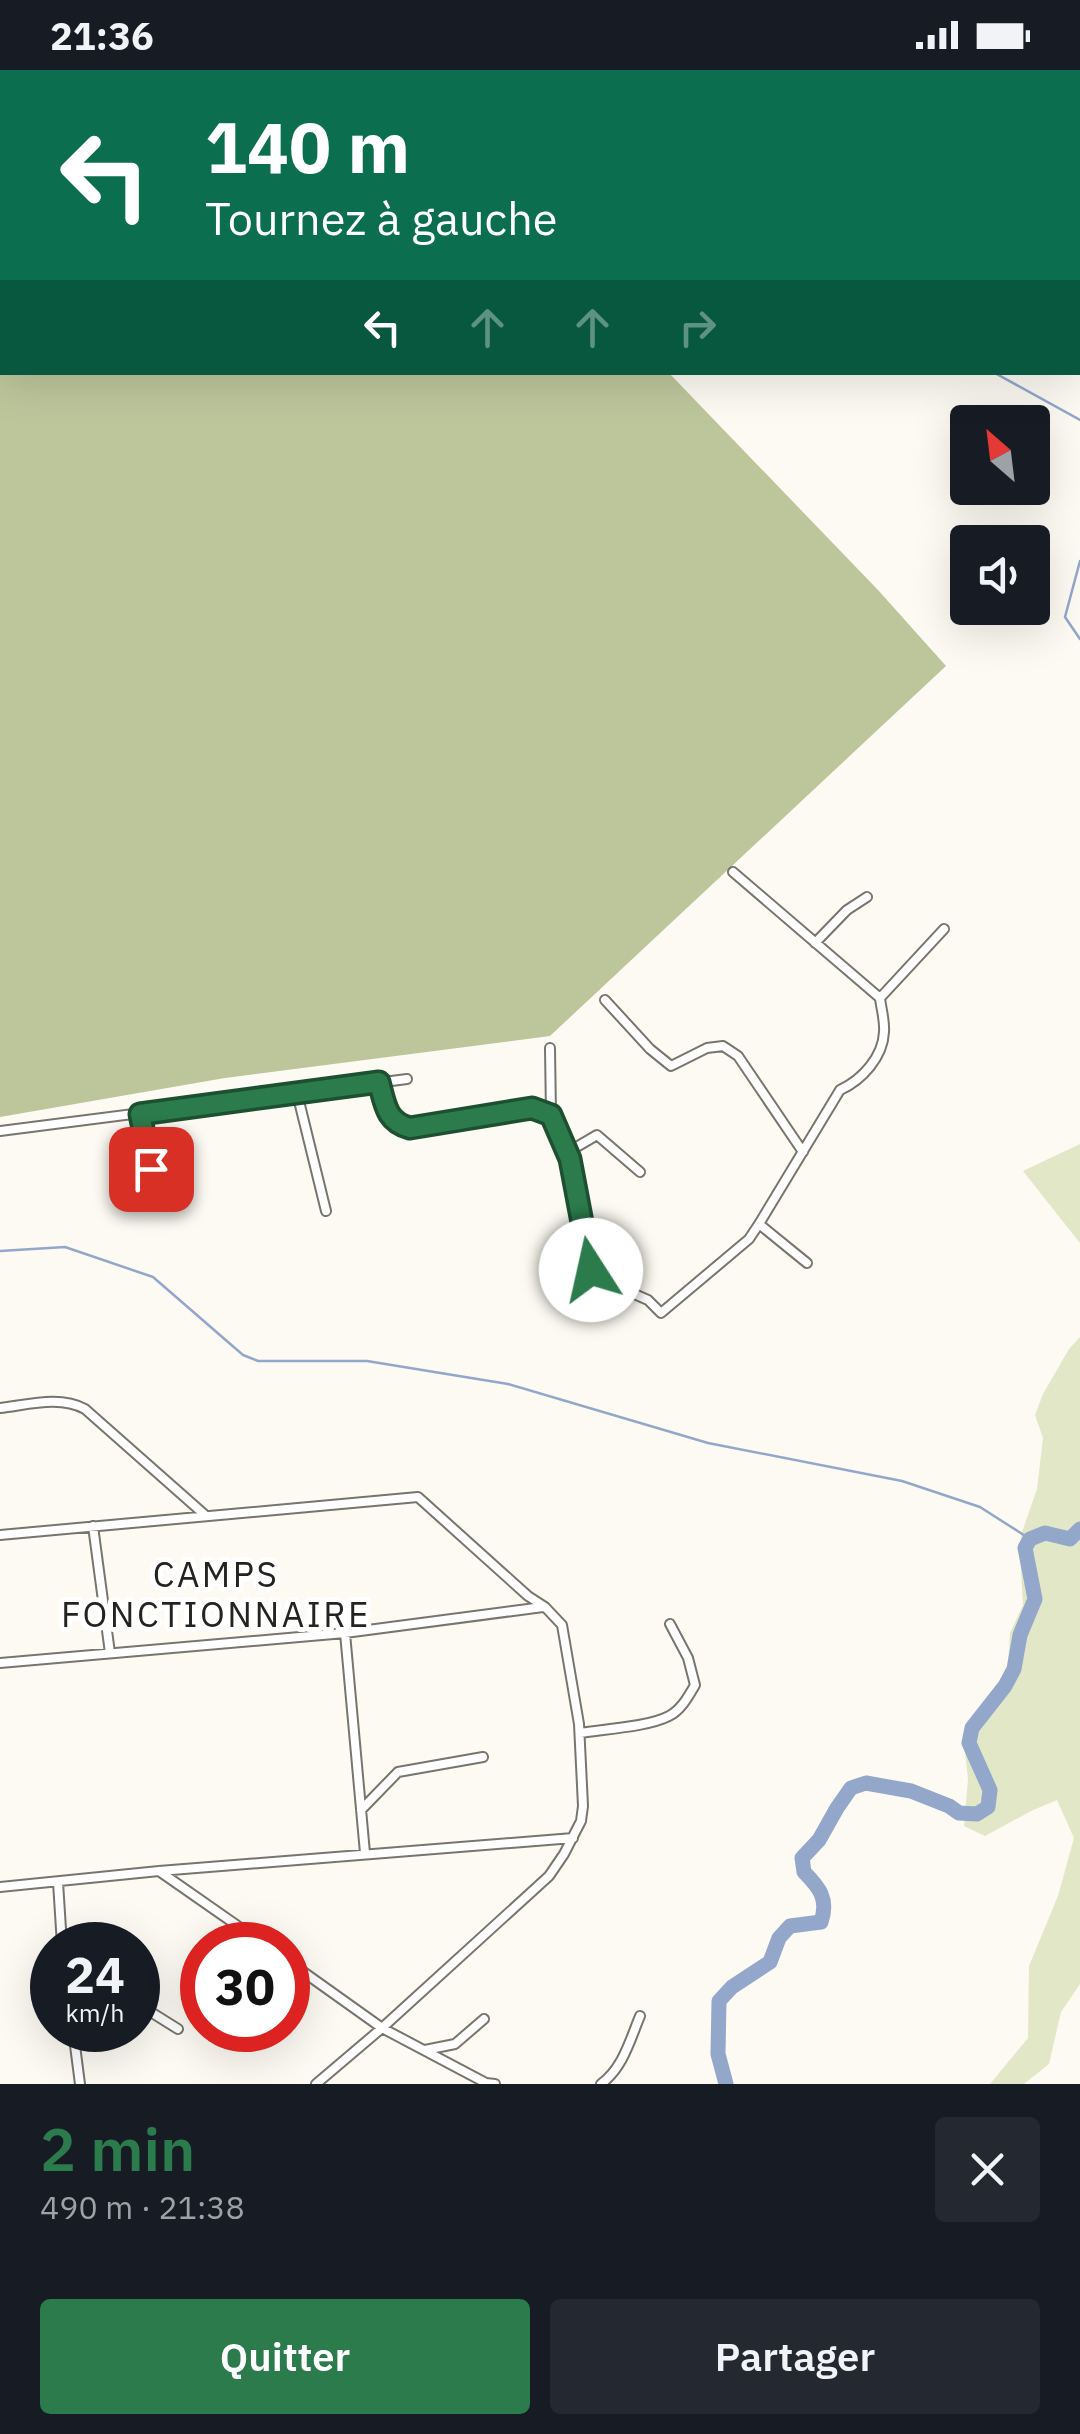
<!DOCTYPE html>
<html lang="fr">
<meta charset="utf-8">
<style>
:root{--surface:#171b24;--page:#242831;--text:#f1f3f6;--muted:#9ea1a6;--accent:#2b7b4c}
body{margin:0;font-family:"IBM Plex Sans",sans-serif;background:var(--page);color:var(--text);height:100vh;display:flex;flex-direction:column;font-size:38px;white-space:nowrap}
*{box-sizing:border-box;margin:0}
p{font-size:32px;color:var(--muted)}
.icon{flex:none;width:55px;height:55px;fill:none;stroke:currentColor;stroke-width:2;stroke-linecap:round;stroke-linejoin:round}
.map{position:relative;height:2014px;overflow:hidden}
.sheet{display:flex;flex-direction:column;background:var(--surface);flex:1}
.sheet>*{flex:none}
.hud{position:absolute;left:0px;top:0px;width:1080px;height:305px;box-shadow:0 10px 40px #0002;background:#0b6e4f;color:#fff;overflow:hidden}
.needle{width:65px;rotate:332deg}
.tools{position:absolute;left:950px;top:335px;display:grid;gap:20px}
.tools a{display:grid;place-items:center;width:100px;height:100px;border-radius:10px;background:var(--surface);box-shadow:0 10px 40px #0002;font-size:50px}
.speed{position:absolute;left:30px;top:1852px;display:flex;gap:20px;font-size:50px;font-weight:700;text-align:center}
.speed>*{display:grid;place-content:center;width:130px;height:130px;border-radius:50%;background:var(--surface);box-shadow:0 10px 40px #0002;line-height:1}
.speed small{font-size:25px;font-weight:400}
.speed .limit{border:15px solid #d22;background:#fff;color:#111}
.pin{position:absolute;display:grid;place-items:center;width:85px;height:85px;color:#fff;margin:-42px;border-radius:20px;box-shadow:0 5px 15px #0006}
.me{position:absolute;width:110px;margin:-55px;rotate:350deg;stroke-linejoin:round;filter:drop-shadow(0 0 8px #0008)}
.turn{display:flex;align-items:center;gap:35px;height:210px;padding:0 40px;font-size:45px}
.turn .icon{width:130px;height:130px;stroke-width:2.5}
.turn b{display:block;font-size:70px;line-height:85px}
.lanes{display:flex;align-items:center;height:95px;padding:0 40px;background:#0003;justify-content:center;gap:50px;direction:ltr}
.lanes .off{opacity:.35}
.round{display:grid;place-items:center;flex:none;width:105px;height:105px;border-radius:10px;background:var(--page)}
.headline{display:flex;align-items:center;justify-content:space-between;height:170px;padding:0 40px}
h1{font-size:60px;font-weight:600;line-height:75px;color:var(--accent)}
.primary-button{display:flex;gap:20px;margin-top:auto;padding:20px 40px}
.primary-button a{flex:1;height:115px;border-radius:10px;background:var(--accent);color:#fff;font-size:40px;font-weight:600;line-height:115px;text-align:center}
.primary-button a+a{background:var(--page);color:var(--text)}
.status{display:flex;justify-content:space-between;align-items:center;height:70px;padding:0 50px;background:var(--surface);direction:ltr}
.status svg{height:28px;fill:currentColor}
.map>svg:first-child{display:block}
</style>
<div class="status"><b>21:36</b><svg viewBox="0 0 49 12"><path d="M0 12V9h3v3zM5 12V6h3v6zM10 12V3h3v9zM15 12V0h3v12zM26 1h20v11H26zM47 4h2v5h-2z"/></svg></div>
<div class="map">
<svg width="1080" height="2014" viewBox="0 0 1080 2014">
<rect width="100%" height="100%" fill="#fcfaf2"/>
<!-- green -->
<path fill="#e1e7c7" d="M1080,1074V1173L1023,1101Z
M1080,1267V1914L1061,1942L1049,1994L1024,2014H990L1028,1968L1029,1896L1058,1826L1074,1768L1057,1730L1031,1741L985,1766L964,1756L968,1709L964,1673L966,1656L1003,1610L1008,1596L1010,1563L1023,1535L1020,1483L1021,1465L1037,1419L1043,1368L1035,1345L1043,1324L1069,1279Z"/>
<!-- forest -->
<path fill="#bdc69b" d="M0,0H125L126,2H2V143L0,148Z
M2,259V302L669,303L878,520L946,596L550,966L225,1008L0,1047V261Z"/>
<g fill="none" stroke-linecap="round" stroke-linejoin="round">
<!-- stream -->
<path stroke="#93a7cb" stroke-width="2.5" d="M445,0L450,2
M244,2L248,0
M0,206L2,203
M993,302L1080,350
M1080,491L1065,547L1080,569
M0,1181L65,1177L153,1207L243,1285L258,1291H367L508,1314L708,1373L902,1411L980,1437L1030,1469"/>
<!-- river -->
<path stroke="#93a7cb" stroke-width="15" d="M726,2014L718,1984L719,1931L732,1917L770,1892L779,1868L790,1856L821,1852C829,1829 819,1817 804,1802L802,1788L819,1770L837,1738L851,1718L866,1713L911,1721L949,1736L959,1743L977,1744L988,1737L990,1720L969,1673L972,1658L1005,1616L1014,1599L1020,1565L1035,1529L1025,1478L1030,1469L1045,1463L1070,1469L1080,1459"/>
<defs>
<path id="street" d="M984,0L986,2
M733,802L880,928C881,938 885,951 884,962C883,987 862,1010 840,1020L759,1154L807,1193
M815,873L847,840L867,827
M880,928L944,859
M605,930L650,979L671,996L707,978L723,976L738,986L803,1082
M550,978L551,1045L571,1089L591,1200L601,1216L615,1223H632L648,1230L661,1243L749,1169L759,1154
M379,1013C385,1034 386,1052 410,1059L532,1038L551,1045
M297,1023L326,1141
M140,1044L157,1127
M0,1061L407,1009
M568,1082L597,1065L640,1102
M0,1338C27,1335 60,1325 85,1339L205,1445
M93,1456L110,1583
M0,1465L418,1427L528,1526L545,1537L562,1555L579,1654L583,1736L581,1751L564,1784L549,1806L382,1958L316,2014
M345,1563L365,1783
M0,1593L345,1563L543,1537
M580,1663C604,1659 648,1657 669,1646C681,1640 688,1627 695,1615L688,1588L670,1554
M361,1740L398,1702L483,1687
M159,1801L265,1875
M58,1812L62,1875
M0,1817L159,1801L573,1768
M288,1891L382,1958L486,2013L495,2014
M138,1934L178,1959
M73,1960L80,2014
M425,1980L455,1974L484,1949
M601,2014C623,1998 630,1970 640,1946"/>
</defs>
<!-- street casing -->
<use href="#street" stroke="#77756d" stroke-width="12"/>
<!-- street -->
<use href="#street" stroke="#fff" stroke-width="8"/>
</g>
<g fill="none" stroke-linecap="round" stroke-linejoin="round">
<defs>
<path id="route" d="M151,1099L140,1044L379,1012C385,1034 386,1052 410,1058L532,1038L551,1045L570,1089L591,1200"/>
</defs>
<!-- route casing -->
<use href="#route" stroke="#1c5031" stroke-width="25"/>
<!-- route -->
<use href="#route" stroke="#2b7b4c" stroke-width="18"/>
</g>
<g text-anchor="middle" stroke-width="10" stroke-linejoin="round" paint-order="stroke">
<!-- quarter labels -->
<g font-size="35" letter-spacing="2.5" fill="#232320" stroke="#fff">
<text x="216" y="1517">CAMPS<tspan x="216" dy="40">FONCTIONNAIRE</tspan></text>
</g>
</g>
</svg>
<div class="tools">
<a><svg class="needle" viewBox="-14 -14 28 28"><path d="M0-13l5 13h-10z" fill="#e53935"/><path d="M0 13l5-13h-10z" fill="#9ea1a6"/></svg></a>
<a><svg class="icon" aria-label="sound" viewBox="0 0 24 24"><path d="M4 9h4l5-4v14l-5-4H4zM17 9q2 3 0 6"/></svg></a>
</div>
<div class="speed"><div>24<small>km/h</small></div><div class="limit">30</div></div>
<div class="pin" style="left:151px;top:1099px;background:#d93025"><svg class="icon" aria-label="arrive" viewBox="0 0 24 24"><path d="M6 21V4h12l-3 4 3 4H6"/></svg></div>
<svg class="me" style="left:591px;top:1200px" viewBox="-20 -20 40 40"><circle r="19" fill="#fff"/><path d="M0-13L10 11 0 6-10 11z" fill="#2b7b4c"/></svg>
<div class="hud">
<div class="turn"><svg class="icon" aria-label="left" viewBox="0 0 24 24"><path d="M17 20v-9H6M10 6l-5 5 5 5"/></svg><div><b>140 m</b>Tournez à gauche</div></div>
<div class="lanes"><svg class="icon" aria-label="left" viewBox="0 0 24 24"><path d="M17 20v-9H6M10 6l-5 5 5 5"/></svg><svg class="icon off" aria-label="ahead" viewBox="0 0 24 24"><path d="M12 20V5M6 11l6-6 6 6"/></svg><svg class="icon off" aria-label="ahead" viewBox="0 0 24 24"><path d="M12 20V5M6 11l6-6 6 6"/></svg><svg class="icon off" aria-label="right" viewBox="0 0 24 24"><path d="M7 20v-9h11M14 6l5 5-5 5"/></svg></div>
</div>
</div>
<section class="sheet">
<div class="headline"><div><h1>2 min</h1><p>490 m · 21:38</p></div><a class="round"><svg class="icon" aria-label="close" viewBox="0 0 24 24"><path d="M6 6l12 12M18 6L6 18"/></svg></a></div>
<div class="primary-button"><a>Quitter</a><a>Partager</a></div>
</section>
